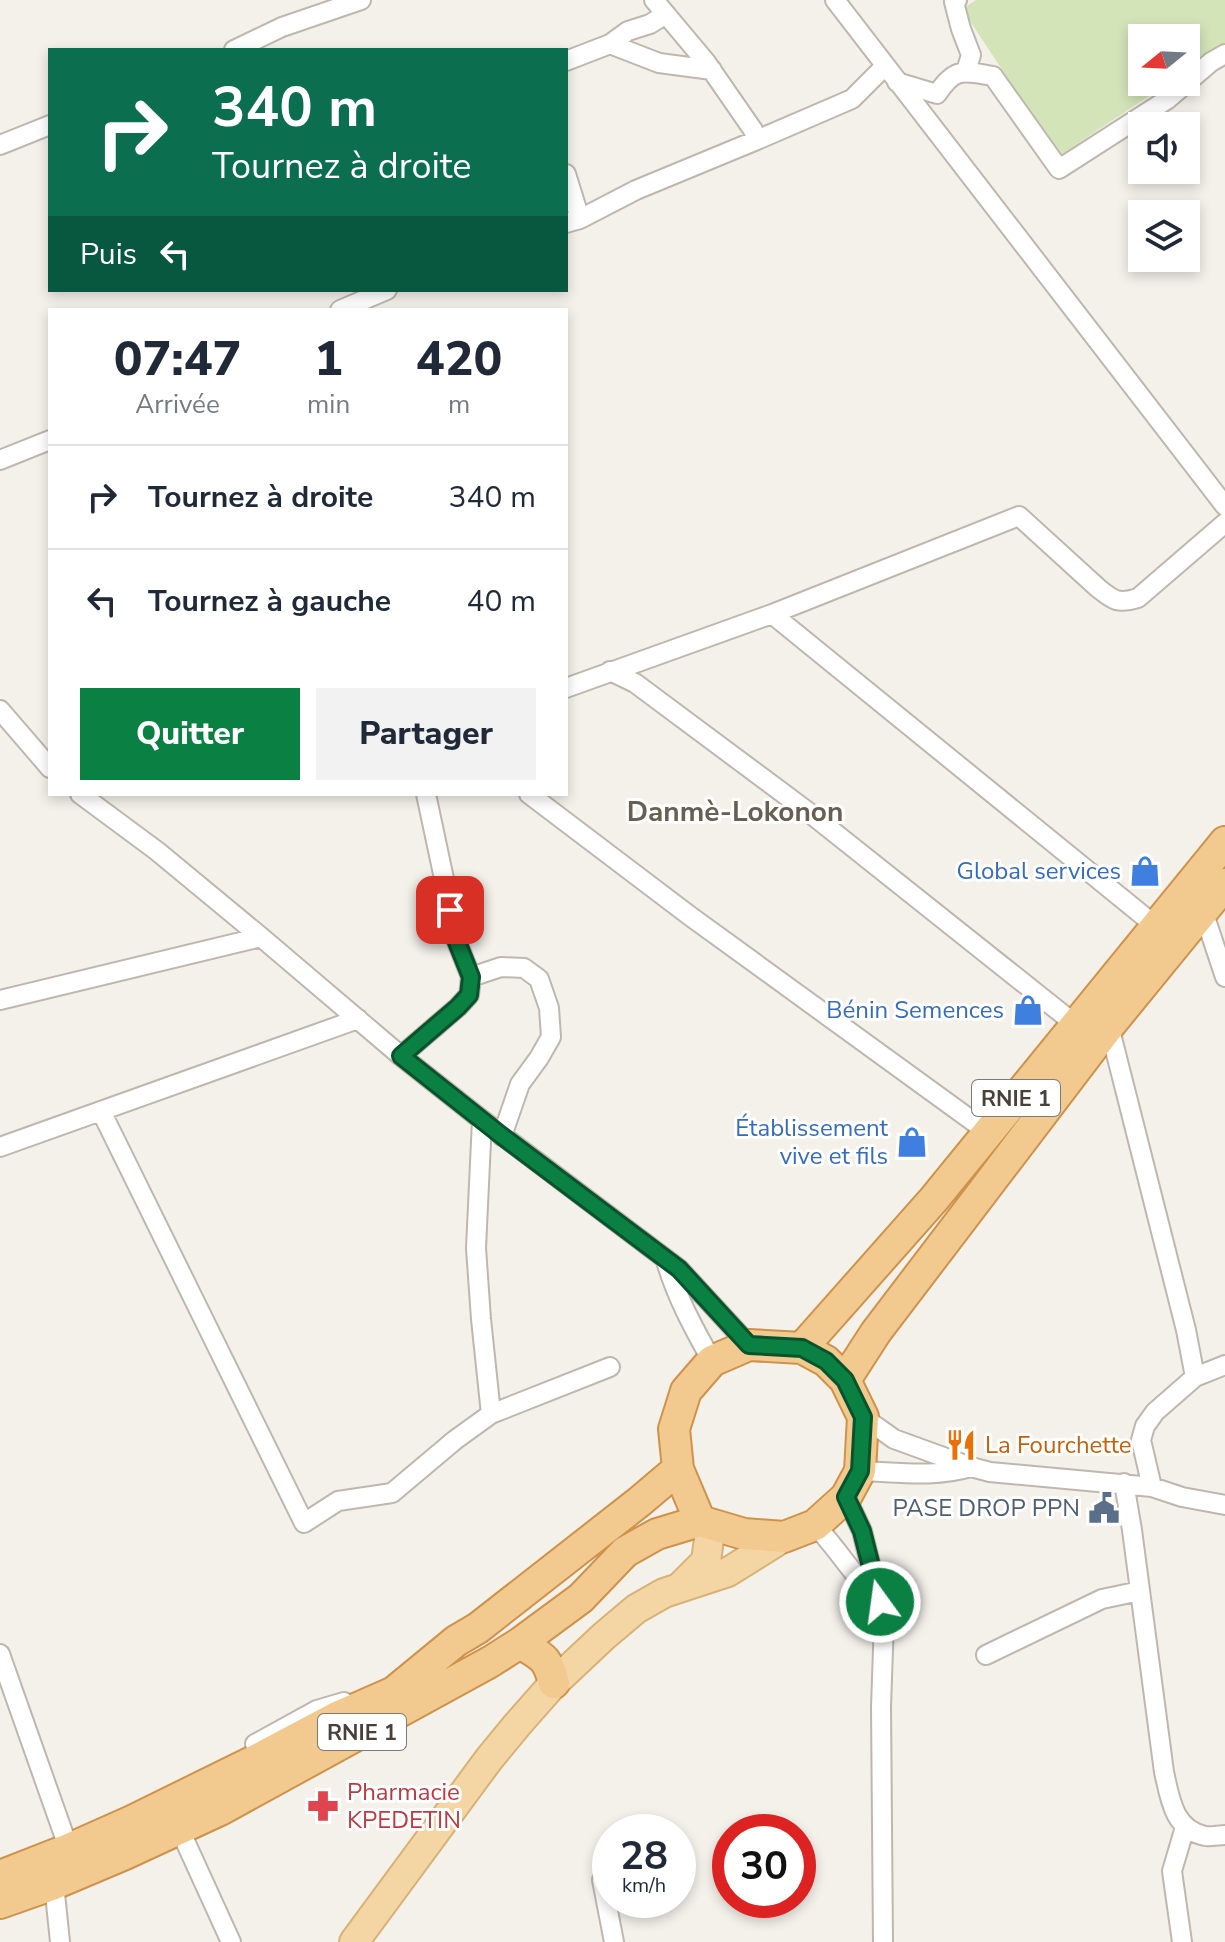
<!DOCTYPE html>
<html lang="fr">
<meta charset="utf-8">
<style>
:root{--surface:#fff;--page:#f2f2f3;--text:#1f2937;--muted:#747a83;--line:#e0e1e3;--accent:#0b8043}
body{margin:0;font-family:"Nunito Sans",sans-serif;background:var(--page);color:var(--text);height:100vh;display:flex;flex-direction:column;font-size:30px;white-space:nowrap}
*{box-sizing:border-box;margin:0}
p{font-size:26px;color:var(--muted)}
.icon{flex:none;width:44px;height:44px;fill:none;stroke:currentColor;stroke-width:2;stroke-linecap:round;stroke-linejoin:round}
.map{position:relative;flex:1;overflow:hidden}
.drawer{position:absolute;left:48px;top:308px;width:520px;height:488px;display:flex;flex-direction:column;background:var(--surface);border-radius:0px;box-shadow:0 4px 12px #0003}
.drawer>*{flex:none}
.guide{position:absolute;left:48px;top:48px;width:520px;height:244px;border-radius:0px;box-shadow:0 4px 12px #0003;background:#0b6e4f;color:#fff;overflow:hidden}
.needle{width:52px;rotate:252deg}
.tools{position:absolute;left:1128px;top:24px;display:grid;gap:16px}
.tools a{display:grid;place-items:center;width:72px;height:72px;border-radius:0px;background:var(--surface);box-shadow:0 4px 12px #0003;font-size:40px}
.speed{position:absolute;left:592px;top:1814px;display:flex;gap:16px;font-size:40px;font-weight:700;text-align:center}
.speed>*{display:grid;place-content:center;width:104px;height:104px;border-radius:50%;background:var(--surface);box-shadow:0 4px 12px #0003;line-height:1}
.speed small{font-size:20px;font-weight:400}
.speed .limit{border:12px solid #d22;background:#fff;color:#111}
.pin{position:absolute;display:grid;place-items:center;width:68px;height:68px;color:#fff;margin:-34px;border-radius:16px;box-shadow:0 4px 12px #0006}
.me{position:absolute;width:88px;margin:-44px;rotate:346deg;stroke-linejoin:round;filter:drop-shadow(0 0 6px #0008)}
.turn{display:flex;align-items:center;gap:28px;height:168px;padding:0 32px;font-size:36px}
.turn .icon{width:104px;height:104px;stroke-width:2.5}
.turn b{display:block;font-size:56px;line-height:68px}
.then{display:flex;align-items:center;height:76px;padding:0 32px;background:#0003;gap:16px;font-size:30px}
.eta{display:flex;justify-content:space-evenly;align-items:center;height:136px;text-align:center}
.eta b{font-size:48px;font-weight:800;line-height:56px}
.cta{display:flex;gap:16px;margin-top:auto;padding:16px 32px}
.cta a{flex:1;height:92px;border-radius:0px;background:var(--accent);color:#fff;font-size:32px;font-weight:800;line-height:92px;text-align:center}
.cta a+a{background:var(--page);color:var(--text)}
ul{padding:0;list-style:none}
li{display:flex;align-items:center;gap:24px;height:104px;padding:0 32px;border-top:2px solid var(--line)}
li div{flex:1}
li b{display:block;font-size:30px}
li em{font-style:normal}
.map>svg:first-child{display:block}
</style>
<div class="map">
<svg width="1225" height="1942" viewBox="0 0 1225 1942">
<rect width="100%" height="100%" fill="#f4f1eb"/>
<!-- green -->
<path fill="#d4e4b9" d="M976,0H1225V45L1186,71V38H1142V82H1170L1059,156L962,9Z"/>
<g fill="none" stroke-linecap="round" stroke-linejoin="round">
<defs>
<path id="minor" d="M835,0L1225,506
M957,0L954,2L961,29L971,55L966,71
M610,44L628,31L650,24L666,14
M234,50L282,27L361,0
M566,61L610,44L659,63L712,70
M897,82L937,94C955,67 963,71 993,76L1059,169L1168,99L1211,62L1225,54
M757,140L852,99L885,66
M0,145L50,125
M566,174L580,219
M566,223L580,219L636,190L757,140L753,130L706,62L654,0
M340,310L387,290
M0,460L50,440
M772,614L1157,927
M610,671L635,683L811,814L1075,1024
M566,688L772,614L1019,516L1098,588C1114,601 1118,604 1138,598L1225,523
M0,710L50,768
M80,794L157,851L261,937L401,1056L482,1120L679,1269L749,1345
M529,794L690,916L989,1133
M1203,911L1225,977
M471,977L501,967L524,968L539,979L549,1008L551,1037L539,1058L520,1084L502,1136
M0,1000L261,937
M1109,1026L1186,1330L1195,1377
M401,1056L458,1007L469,995L471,977L453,932L446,888L426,794
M101,1111L304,1523L338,1501L392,1493L455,1440L491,1414L610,1367
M482,1120L476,1248L481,1319L491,1414
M0,1147L358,1019
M666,1261C676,1296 694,1329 712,1361
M863,1417L894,1439L971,1467L990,1472L1152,1487L1182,1497L1225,1505
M860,1471C897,1472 935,1478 971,1467
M1124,1483L1132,1530L1164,1772C1170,1798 1173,1829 1205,1836C1211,1837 1219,1835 1225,1835
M1152,1487L1141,1440L1145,1426L1155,1412L1195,1377L1225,1365
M846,1497L862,1531L884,1620L881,1707L883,1942
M815,1525C837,1548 854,1577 878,1600
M0,1654L65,1838
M986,1655L1102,1599L1140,1591
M255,1744L317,1710L344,1702
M179,1828L231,1942
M602,1880L614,1942
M54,1884L60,1942
M1182,1942L1172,1871L1185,1827"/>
<path id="primary" d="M682,1585L706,1561L711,1525
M354,1942L489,1759L517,1725L554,1683L604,1636L636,1609L664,1593L728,1572L784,1537"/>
<path id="trunk" d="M802,1348L934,1199L1225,842
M845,1380L876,1332L1109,1026L1225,884
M520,1643C542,1657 547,1656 554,1683
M0,1876L69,1849L132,1821L254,1761L337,1717L394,1692L456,1641L478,1628L639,1502L678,1469
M0,1903L54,1884L125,1854L220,1810L490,1662L520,1643L581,1598L625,1552L657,1534L700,1521L744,1534L784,1537L815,1525L846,1497L860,1471L863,1417L845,1380L826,1361L802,1348L749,1345L712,1361L686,1391L674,1429L678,1469L700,1521"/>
</defs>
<!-- minor casing -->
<use href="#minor" stroke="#bfb7af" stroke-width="22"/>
<!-- primary casing -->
<use href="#primary" stroke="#d8b275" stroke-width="32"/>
<!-- trunk casing -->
<use href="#trunk" stroke="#ce924b" stroke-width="34"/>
<!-- minor -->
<use href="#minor" stroke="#fff" stroke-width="18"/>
<!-- primary -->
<use href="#primary" stroke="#f4d6a4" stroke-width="28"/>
<!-- trunk -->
<use href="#trunk" stroke="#f2ca90" stroke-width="30"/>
</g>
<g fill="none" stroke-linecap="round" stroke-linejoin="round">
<defs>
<path id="route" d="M450,910L453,932L471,977L469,995L458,1007L401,1056L502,1136L679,1269L749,1345L802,1348L826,1361L845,1380L863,1417L860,1471L846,1497L862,1531L880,1602"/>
</defs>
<!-- route casing -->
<use href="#route" stroke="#07532c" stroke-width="20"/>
<!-- route -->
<use href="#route" stroke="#0b8043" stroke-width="14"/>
</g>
<!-- icons -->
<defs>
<symbol id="shop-bare" viewBox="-9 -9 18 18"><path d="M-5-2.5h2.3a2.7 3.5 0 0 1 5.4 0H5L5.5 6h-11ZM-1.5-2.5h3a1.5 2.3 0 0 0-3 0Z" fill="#3f7fe0" stroke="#fff" stroke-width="2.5" paint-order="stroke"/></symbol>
<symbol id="restaurant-bare" viewBox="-9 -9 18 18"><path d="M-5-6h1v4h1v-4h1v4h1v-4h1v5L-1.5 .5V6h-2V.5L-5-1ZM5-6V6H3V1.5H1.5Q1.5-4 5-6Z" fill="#e8710a" stroke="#fff" stroke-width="2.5" paint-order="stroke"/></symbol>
<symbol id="civic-bare" viewBox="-9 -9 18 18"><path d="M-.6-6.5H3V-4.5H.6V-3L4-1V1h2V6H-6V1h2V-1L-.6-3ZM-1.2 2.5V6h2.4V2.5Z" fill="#5c6f8a" stroke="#fff" stroke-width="2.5" paint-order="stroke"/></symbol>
<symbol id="pharmacy-bare" viewBox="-9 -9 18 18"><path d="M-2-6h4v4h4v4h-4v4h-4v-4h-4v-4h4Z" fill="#e0444e" stroke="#fff" stroke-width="2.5" paint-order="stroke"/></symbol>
</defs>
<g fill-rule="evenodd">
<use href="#shop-bare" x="1123" y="849" width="44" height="44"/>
<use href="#shop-bare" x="1006" y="988" width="44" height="44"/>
<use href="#shop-bare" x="890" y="1120" width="44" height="44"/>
<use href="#restaurant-bare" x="939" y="1423" width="44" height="44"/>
<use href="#civic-bare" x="1082" y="1486" width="44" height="44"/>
<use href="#pharmacy-bare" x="301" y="1784" width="44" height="44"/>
</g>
<g text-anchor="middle" stroke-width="6" stroke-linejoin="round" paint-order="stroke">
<!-- shield labels -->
<g fill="#fff" stroke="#7f7a75" stroke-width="2">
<rect x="972" y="1080" width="88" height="36" rx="6"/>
<rect x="318" y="1714" width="88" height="36" rx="6"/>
</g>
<g font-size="22" font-weight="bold" fill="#48413a">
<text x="1016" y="1106">RNIE 1</text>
<text x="362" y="1740">RNIE 1</text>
</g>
<!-- shop labels -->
<g font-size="24" fill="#366cbe" stroke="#fff" text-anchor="end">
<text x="1121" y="879">Global services</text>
<text x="1004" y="1018">Bénin Semences</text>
<text x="888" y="1136">Établissement<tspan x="888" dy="28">vive et fils</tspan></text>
</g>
<!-- food labels -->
<g font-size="24" fill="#c56008" stroke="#fff" text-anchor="start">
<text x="985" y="1453">La Fourchette</text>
</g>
<!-- service labels -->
<g font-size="24" fill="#4e5e75" stroke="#fff" text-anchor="end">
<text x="1080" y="1516">PASE DROP PPN</text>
</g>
<!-- health labels -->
<g font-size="24" fill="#be3a42" stroke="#fff" text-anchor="start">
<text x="347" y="1800">Pharmacie<tspan x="347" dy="28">KPEDETIN</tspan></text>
</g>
<!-- quarter labels -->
<g font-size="28" font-weight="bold" fill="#695e52" stroke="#fff">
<text x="735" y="821">Danmè-Lokonon</text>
</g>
</g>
</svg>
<div class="tools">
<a><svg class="needle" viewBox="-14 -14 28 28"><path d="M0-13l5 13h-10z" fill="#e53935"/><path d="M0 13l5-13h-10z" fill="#747a83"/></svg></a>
<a><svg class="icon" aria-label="sound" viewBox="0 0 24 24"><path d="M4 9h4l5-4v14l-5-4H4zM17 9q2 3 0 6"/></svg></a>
<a><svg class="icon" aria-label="layers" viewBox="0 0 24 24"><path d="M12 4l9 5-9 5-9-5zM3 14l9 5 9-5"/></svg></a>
</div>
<div class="speed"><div>28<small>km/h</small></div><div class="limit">30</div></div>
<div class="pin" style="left:450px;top:910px;background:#d93025"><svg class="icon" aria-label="arrive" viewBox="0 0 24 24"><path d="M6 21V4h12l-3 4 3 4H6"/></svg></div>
<svg class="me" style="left:880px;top:1602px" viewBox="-20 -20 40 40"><circle r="17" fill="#0b8043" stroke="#fff" stroke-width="3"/><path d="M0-11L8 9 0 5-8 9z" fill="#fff"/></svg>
<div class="guide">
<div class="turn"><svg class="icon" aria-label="right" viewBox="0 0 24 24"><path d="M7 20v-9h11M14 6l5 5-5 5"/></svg><div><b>340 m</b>Tournez à droite</div></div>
<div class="then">Puis<svg class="icon" aria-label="left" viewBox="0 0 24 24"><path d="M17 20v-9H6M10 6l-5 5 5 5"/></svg></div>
</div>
<section class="drawer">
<div class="eta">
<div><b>07:47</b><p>Arrivée</p></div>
<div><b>1</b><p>min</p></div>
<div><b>420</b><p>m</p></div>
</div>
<ul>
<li><svg class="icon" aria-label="right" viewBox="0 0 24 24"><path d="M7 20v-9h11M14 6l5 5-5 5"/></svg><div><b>Tournez à droite</b></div><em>340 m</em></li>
<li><svg class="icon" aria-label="left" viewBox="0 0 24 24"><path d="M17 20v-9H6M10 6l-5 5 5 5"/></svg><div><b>Tournez à gauche</b></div><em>40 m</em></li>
</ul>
<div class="cta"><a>Quitter</a><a>Partager</a></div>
</section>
</div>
